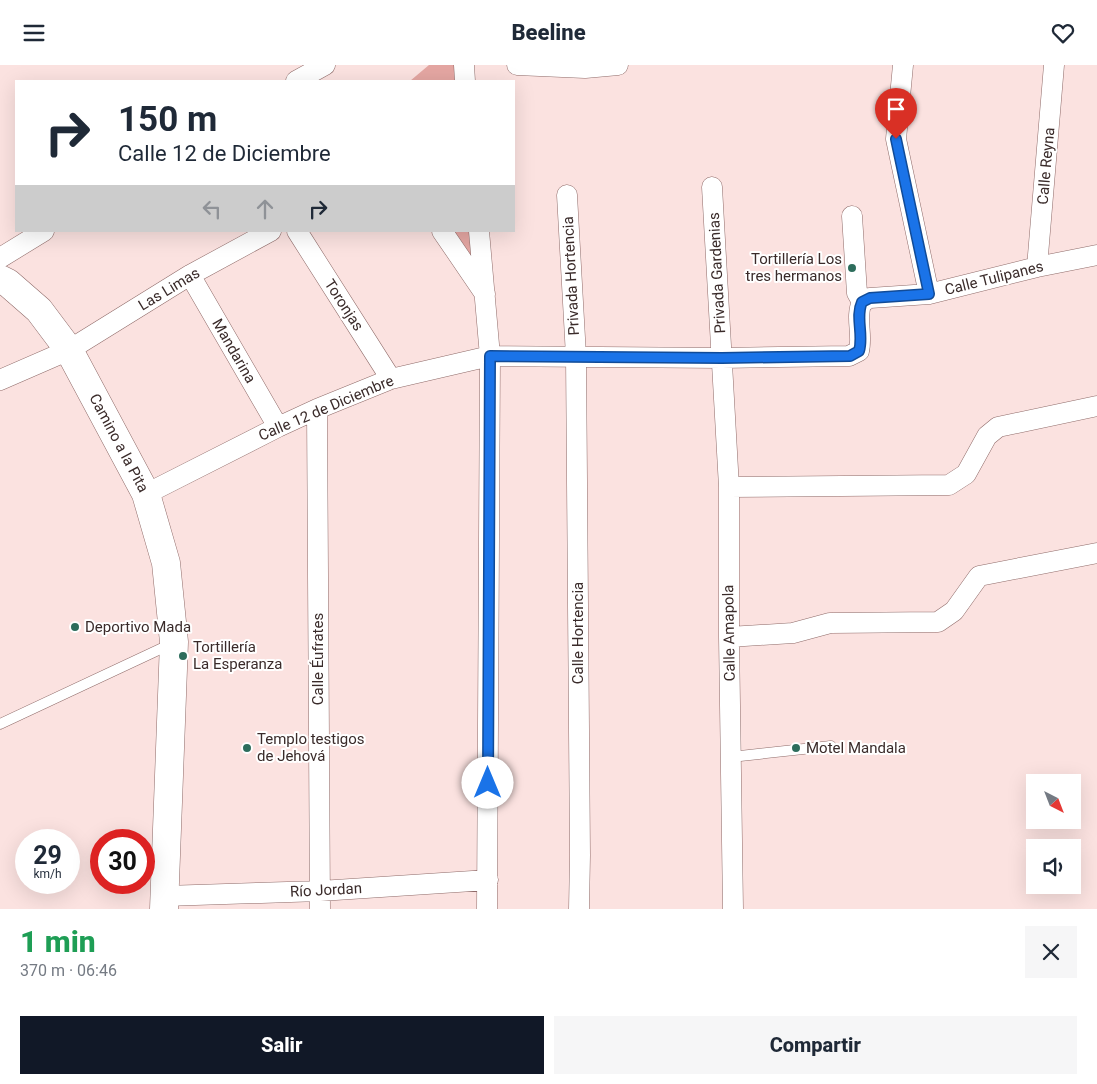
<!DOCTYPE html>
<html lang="es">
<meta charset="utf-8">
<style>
:root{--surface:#fff;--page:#f6f6f7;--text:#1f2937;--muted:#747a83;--accent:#111827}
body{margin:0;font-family:Roboto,sans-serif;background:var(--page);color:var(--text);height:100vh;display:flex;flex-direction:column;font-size:19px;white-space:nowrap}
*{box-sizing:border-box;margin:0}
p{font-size:16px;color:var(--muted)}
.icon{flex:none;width:28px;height:28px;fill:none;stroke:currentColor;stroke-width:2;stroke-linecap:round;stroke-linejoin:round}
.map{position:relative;height:844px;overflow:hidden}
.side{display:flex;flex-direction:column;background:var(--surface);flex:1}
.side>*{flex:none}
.hud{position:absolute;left:15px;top:15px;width:500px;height:152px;border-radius:0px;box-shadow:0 5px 20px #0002;background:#fff;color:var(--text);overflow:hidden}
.needle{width:32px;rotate:138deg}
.tools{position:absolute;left:1026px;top:709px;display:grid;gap:10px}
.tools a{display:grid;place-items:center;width:55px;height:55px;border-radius:0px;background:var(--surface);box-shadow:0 5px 20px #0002;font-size:25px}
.speed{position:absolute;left:15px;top:764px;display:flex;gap:10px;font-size:25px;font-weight:700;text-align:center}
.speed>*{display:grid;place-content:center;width:65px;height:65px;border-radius:50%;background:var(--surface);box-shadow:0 5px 20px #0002;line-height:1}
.speed small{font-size:12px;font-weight:400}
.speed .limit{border:8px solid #d22;background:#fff;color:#111}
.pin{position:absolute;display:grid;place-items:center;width:42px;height:42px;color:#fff;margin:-51px -21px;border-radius:50% 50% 50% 0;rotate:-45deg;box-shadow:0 0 5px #0007}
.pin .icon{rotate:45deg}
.me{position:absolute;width:55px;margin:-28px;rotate:0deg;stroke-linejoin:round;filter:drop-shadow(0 0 4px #0008)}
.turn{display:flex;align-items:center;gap:18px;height:105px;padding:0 20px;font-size:22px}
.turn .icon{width:65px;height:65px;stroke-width:2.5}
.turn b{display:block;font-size:35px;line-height:42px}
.lanes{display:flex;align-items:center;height:48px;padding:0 20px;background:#0003;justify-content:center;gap:25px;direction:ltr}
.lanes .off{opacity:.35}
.round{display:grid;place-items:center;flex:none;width:52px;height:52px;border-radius:0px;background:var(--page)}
.overview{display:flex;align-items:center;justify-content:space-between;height:85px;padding:0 20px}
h1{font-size:30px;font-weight:800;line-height:38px;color:#1e9e55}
.primary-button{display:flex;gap:10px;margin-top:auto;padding:10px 20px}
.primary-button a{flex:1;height:58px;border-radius:0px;background:var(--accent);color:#fff;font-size:20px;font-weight:800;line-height:58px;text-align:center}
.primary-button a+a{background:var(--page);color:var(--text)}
header{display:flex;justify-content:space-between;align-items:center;height:65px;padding:0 20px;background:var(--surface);font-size:22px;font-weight:800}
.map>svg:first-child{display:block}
</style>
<header><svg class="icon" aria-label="menu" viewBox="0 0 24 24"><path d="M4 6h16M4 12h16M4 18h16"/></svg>Beeline<svg class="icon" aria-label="heart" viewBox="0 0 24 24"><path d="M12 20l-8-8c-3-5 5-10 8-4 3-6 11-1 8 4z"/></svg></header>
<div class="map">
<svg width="1097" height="844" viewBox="0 0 1097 844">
<rect width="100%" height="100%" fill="#fbe2e0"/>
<!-- green -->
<path fill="#e4a6a2" d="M429,0H458L459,16H410Z
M454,166H471L474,195Z"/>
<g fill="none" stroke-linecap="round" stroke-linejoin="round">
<defs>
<path id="lane" d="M0,659L171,579
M731,692L831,681"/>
<path id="street" d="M464,0L465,16
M517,0L585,3L618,0
M903,0L896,74L929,229
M296,16L325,0
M712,122L729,422V572L733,844
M567,130L576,291L580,790L579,844
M852,151L857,228L862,237
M297,166L391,314
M442,166L485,229
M479,166L490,291L487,844
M0,193L44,166
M1037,202L1054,0
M190,210L278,362
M862,237L870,233L929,229L1037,202L1097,190
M0,315L69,285L190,210L271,166
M317,344L320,844
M729,422L949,420L966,409L987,371L998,362L1097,341
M146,429L278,362L317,344L391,314L490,291L722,293L849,291L859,286C863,270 855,252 862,237
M729,572L793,568L830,558L938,557L954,546L979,511L1097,488
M165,831L320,826L488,815"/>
<path id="secondary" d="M0,214L8,218L39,245L69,285L146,429L166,498L174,577L164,844"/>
</defs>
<!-- lane casing -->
<use href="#lane" stroke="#8f6b69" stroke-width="11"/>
<!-- street casing -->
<use href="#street" stroke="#8f6b69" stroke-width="21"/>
<!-- secondary casing -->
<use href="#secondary" stroke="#8f6b69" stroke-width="29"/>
<!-- lane -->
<use href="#lane" stroke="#fff" stroke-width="10"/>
<!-- street -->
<use href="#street" stroke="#fff" stroke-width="20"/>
<!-- secondary -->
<use href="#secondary" stroke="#fff" stroke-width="28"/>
</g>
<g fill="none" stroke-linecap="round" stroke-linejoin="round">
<defs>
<path id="route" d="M488,718L490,291L722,293L850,291L859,286C864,270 855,252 862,237L870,233L929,229L896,74"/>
</defs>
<!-- route casing -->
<use href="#route" stroke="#114b97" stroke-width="12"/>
<!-- route -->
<use href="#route" stroke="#1a73e8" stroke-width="9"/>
</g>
<!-- markers -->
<g fill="#2d6d5c" stroke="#fff" stroke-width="2">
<circle cx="852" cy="203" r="5"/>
<circle cx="75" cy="562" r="5"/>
<circle cx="183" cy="591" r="5"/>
<circle cx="247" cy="683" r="5"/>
<circle cx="796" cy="683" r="5"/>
</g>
<g text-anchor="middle" stroke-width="4" stroke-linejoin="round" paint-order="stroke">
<!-- street labels -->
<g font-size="15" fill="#3a2b2a" stroke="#fff">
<text transform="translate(1046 101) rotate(-85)" y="5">Calle Reyna</text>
<text transform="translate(717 208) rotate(-93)" y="5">Privada Gardenias</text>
<text transform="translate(571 211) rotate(-93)" y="5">Privada Hortencia</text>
<text transform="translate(994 213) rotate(-14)" y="5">Calle Tulipanes</text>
<text transform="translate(169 224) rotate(-31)" y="5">Las Limas</text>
<text transform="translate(344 240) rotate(57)" y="5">Toronjas</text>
<text transform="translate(234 286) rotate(60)" y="5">Mandarina</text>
<text transform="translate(326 343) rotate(-23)" y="5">Calle 12 de Diciembre</text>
<text transform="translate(119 378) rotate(62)" y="5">Camino a la Pita</text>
<text transform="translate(578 568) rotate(-90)" y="5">Calle Hortencia</text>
<text transform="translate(729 568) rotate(-91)" y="5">Calle Amapola</text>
<text transform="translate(318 594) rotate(-90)" y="5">Calle Éufrates</text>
<text transform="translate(326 825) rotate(-3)" y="5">Río Jordan</text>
</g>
<!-- poi labels -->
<g font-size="15" fill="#3a2b2a" stroke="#fff" text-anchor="start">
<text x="842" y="199" text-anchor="end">Tortillería Los<tspan x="842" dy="17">tres hermanos</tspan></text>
<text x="85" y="567">Deportivo Mada</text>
<text x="193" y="587">Tortillería<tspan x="193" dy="17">La Esperanza</tspan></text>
<text x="257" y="679">Templo testigos<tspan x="257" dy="17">de Jehová</tspan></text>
<text x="806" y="688">Motel Mandala</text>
</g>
</g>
</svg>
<div class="tools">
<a><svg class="needle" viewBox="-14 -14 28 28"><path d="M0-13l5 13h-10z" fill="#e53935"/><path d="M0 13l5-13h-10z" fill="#747a83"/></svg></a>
<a><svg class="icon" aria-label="sound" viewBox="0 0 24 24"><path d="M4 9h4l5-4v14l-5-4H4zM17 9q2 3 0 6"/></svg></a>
</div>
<div class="speed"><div>29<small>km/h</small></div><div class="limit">30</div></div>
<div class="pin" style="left:896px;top:74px;background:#d93025"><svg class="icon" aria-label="arrive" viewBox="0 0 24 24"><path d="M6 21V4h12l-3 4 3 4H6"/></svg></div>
<svg class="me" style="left:488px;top:718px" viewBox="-20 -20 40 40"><circle r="19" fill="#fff"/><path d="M0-13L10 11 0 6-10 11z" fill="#1a73e8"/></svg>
<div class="hud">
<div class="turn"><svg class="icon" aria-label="right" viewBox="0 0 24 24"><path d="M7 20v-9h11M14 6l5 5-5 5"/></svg><div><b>150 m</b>Calle 12 de Diciembre</div></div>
<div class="lanes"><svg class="icon off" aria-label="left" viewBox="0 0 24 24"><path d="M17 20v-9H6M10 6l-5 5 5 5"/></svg><svg class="icon off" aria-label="ahead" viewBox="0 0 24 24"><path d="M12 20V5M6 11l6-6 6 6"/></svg><svg class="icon" aria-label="right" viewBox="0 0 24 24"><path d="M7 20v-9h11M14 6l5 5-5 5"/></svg></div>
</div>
</div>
<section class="side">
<div class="overview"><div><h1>1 min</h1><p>370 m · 06:46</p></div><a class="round"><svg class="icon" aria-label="close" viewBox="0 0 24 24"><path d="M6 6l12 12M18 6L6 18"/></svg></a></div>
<div class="primary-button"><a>Salir</a><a>Compartir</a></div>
</section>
